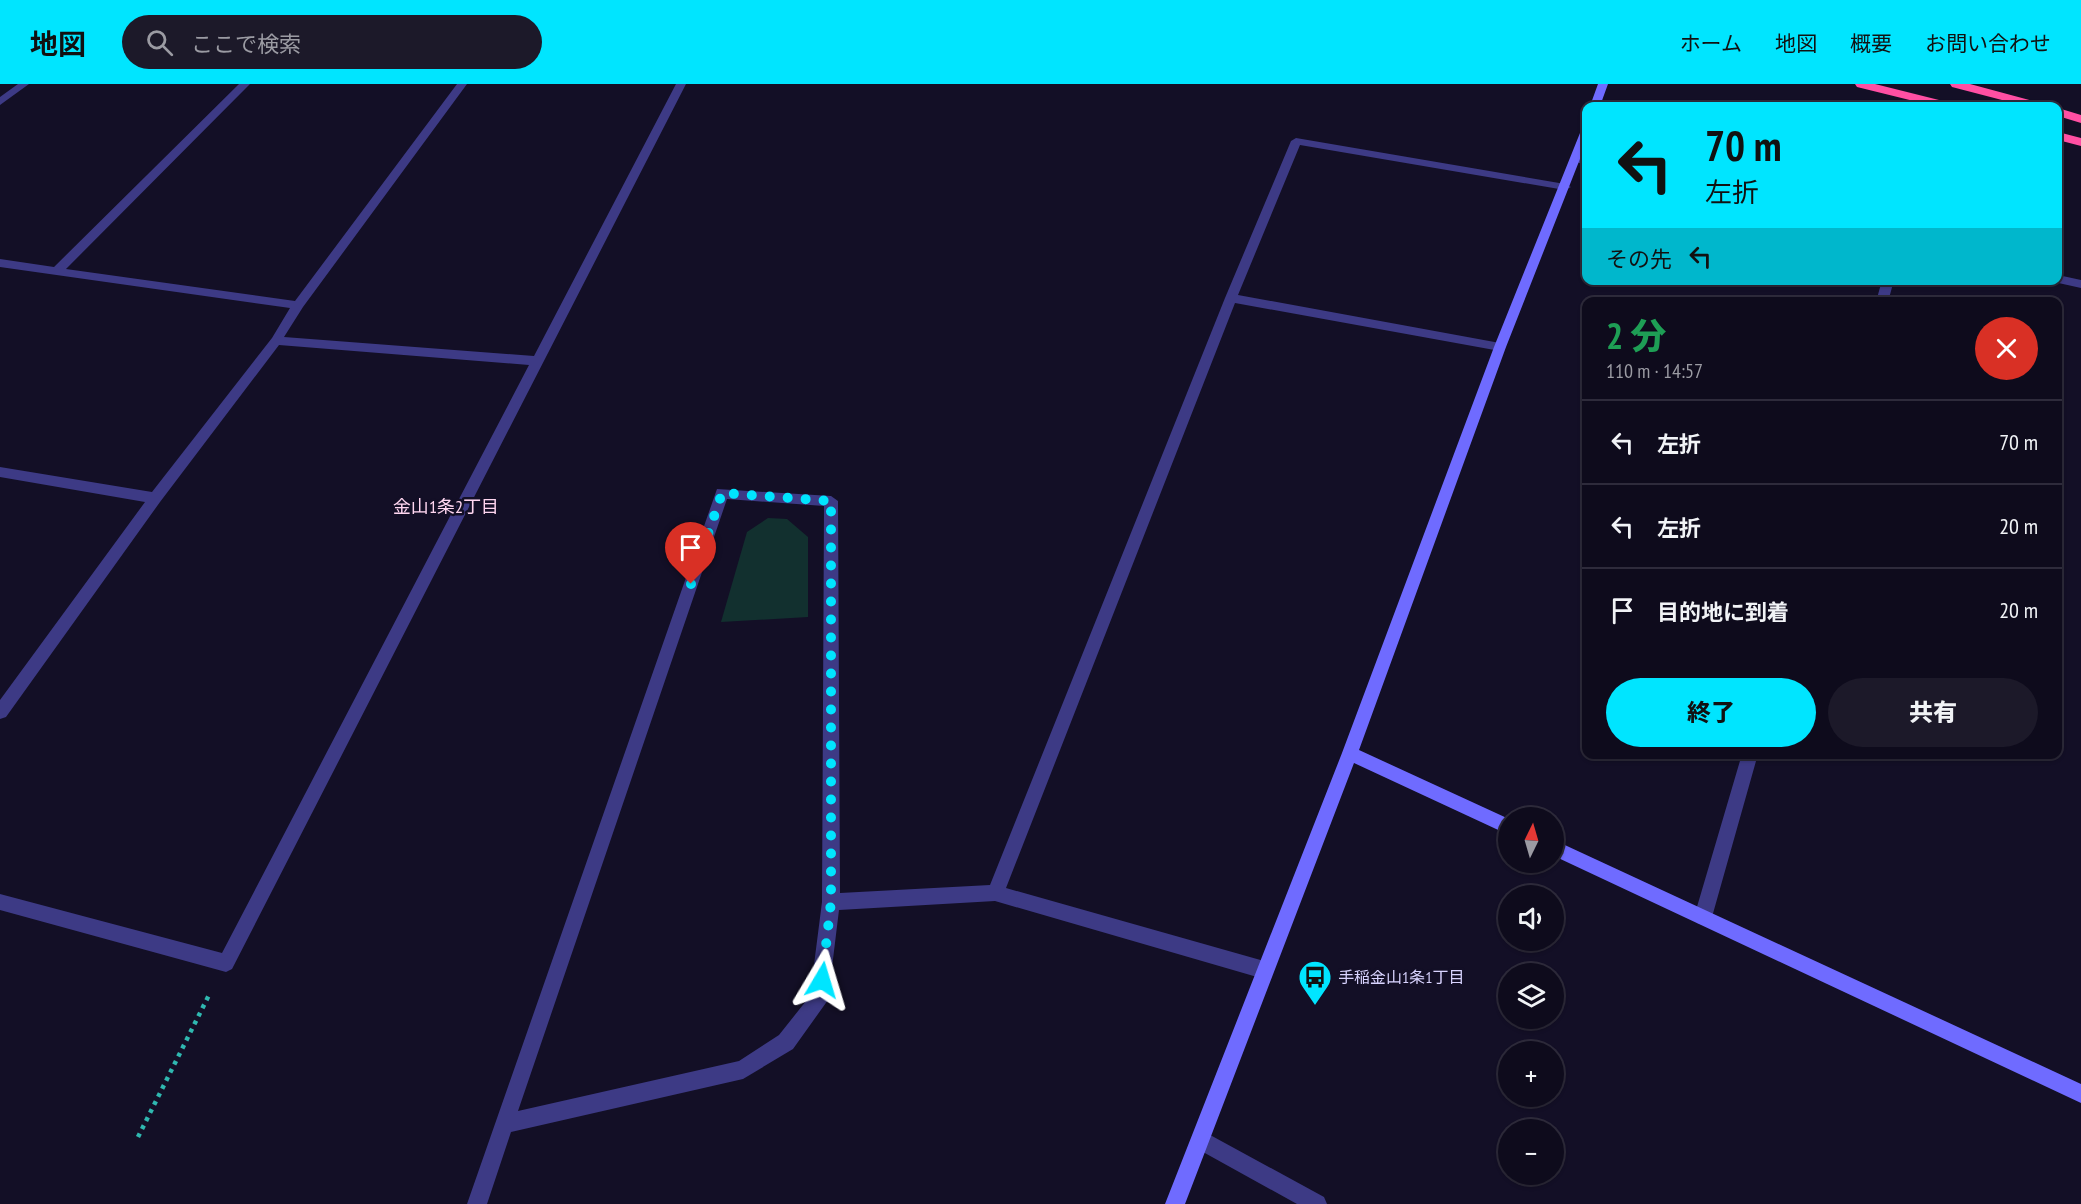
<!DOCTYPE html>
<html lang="ja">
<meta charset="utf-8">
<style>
:root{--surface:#0e0b1c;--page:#1c1929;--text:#f1f3f6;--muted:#9b9ba3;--line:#2e2b3b;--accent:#00e5ff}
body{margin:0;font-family:"PT Sans Narrow","Noto Sans JP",sans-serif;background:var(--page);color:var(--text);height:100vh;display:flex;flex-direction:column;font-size:22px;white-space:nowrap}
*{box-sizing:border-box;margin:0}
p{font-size:20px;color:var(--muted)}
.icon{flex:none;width:33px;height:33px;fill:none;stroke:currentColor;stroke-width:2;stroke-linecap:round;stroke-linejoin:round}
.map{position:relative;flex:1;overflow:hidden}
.sheet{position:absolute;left:1582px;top:213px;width:480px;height:462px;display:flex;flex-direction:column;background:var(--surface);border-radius:12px;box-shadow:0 2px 4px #0004,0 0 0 2px var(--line)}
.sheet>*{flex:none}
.top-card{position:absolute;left:1582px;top:18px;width:480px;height:183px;border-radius:12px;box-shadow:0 2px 4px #0004,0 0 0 2px var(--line);background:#00e5ff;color:#111;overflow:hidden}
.needle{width:39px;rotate:5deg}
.tools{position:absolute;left:1498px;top:723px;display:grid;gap:12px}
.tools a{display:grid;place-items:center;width:66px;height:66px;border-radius:50%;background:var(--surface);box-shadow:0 2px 4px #0004,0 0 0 2px var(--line);font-size:30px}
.pin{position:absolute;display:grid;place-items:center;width:51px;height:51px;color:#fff;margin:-62px -26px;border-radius:50% 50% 50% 0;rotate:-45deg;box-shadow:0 0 6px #0007}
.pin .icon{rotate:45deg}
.me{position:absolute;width:66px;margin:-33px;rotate:7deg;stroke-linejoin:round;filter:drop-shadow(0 0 4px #0008)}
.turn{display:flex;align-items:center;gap:21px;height:126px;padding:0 24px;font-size:27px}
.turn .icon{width:78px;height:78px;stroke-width:2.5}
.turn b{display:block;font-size:42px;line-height:51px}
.then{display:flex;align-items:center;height:57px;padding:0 24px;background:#0003;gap:12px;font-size:22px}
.round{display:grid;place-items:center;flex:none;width:63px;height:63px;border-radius:32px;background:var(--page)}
.headline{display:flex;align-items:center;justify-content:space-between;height:102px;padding:0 24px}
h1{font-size:36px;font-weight:800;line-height:45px;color:#1e9e55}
.button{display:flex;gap:12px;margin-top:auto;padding:12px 24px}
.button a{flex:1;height:69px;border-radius:36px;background:var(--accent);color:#111;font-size:24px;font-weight:800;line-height:69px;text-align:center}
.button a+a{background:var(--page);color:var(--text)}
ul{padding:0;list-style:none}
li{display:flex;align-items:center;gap:18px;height:84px;padding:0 24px;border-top:2px solid var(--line)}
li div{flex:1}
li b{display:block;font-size:22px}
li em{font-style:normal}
header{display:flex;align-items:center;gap:36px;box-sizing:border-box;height:84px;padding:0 30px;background:var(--accent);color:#111}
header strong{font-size:28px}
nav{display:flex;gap:33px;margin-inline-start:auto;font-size:21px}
.search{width:420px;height:54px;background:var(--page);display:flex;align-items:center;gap:15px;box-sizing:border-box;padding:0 21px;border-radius:33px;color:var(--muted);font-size:22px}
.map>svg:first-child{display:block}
</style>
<header>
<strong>地図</strong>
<div class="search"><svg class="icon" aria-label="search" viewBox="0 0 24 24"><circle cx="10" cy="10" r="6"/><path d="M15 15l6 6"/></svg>ここで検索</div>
<nav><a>ホーム</a><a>地図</a><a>概要</a><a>お問い合わせ</a></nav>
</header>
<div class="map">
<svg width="2081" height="1120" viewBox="0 0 2081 1120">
<rect width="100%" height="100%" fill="#130f26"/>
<!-- green -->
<path fill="#12302f" d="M768,434L787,435L808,453V533L721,538L747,448Z"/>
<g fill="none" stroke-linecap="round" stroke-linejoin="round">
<!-- path -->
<path stroke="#2fb8b0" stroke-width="4.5" stroke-dasharray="4 5" stroke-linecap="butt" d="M138,1053L209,911"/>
<!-- street -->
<path fill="#3d3a85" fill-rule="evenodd" d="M18,0H29L0,21V13Z
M239,0H250L66,185L295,217L457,0H467L303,223L284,253L534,272L676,0H686L232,885L226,888L0,826V810L222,869L529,281L279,261L160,418L6,633L0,635V616L145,418L0,393V383L152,408L272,254L290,224L0,183V175L54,183Z
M1296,54L1565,100L1571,103L1565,106L1300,61L1238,211L1500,259L1506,263L1500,267L1235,219L1006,804L1264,877L1270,880L1273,886L1270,892L1264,895L995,817L839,826L828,916L793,965L743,995L511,1048L487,1120H467L717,405L831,412L838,417L840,809L990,801L1225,214L1291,57ZM727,415L824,422L822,818L810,912L779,951L739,977L518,1027Z
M1576,72L1587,75V81L1572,77L1571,75Z
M2058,191L2081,196V204L2054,198L2058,196Z
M1882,196H1894L1888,218H1876Z
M1742,670H1758L1712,833L1709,839L1703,841L1697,839L1694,833Z
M1201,1046L1324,1113L1327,1120H1297L1194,1063L1191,1056L1194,1049Z"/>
<!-- secondary -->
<path fill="#6f6bff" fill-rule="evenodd" d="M1598,0H1608L1600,22H1590Z
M1587,41V57L1506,263L1359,666L1509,735V751L1354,679L1185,1120H1165L1342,669L1494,263L1582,44Z
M1554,756L2081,1000V1019L1554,772Z"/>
<!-- highway -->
<path fill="#ff4fa3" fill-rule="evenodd" d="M1855,0H1875L1951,19L1953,22H1934L1857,3Z
M1950,0H1970L2041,19L2043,22H2025L1952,3Z
M2058,24L2081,31V39L2058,32Z
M2058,48L2081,54V62L2058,56Z"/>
</g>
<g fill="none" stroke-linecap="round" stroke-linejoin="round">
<!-- route -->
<path stroke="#00e5ff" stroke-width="10" stroke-dasharray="0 18" d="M691,500L722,409L831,417V818L822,896"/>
</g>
<!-- icons -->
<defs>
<symbol id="bus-pin" viewBox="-11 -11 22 30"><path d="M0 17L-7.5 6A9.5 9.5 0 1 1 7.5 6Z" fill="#00e5ff" stroke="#130f26"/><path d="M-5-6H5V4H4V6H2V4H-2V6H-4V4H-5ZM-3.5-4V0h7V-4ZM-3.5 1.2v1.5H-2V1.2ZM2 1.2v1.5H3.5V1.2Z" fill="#111"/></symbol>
</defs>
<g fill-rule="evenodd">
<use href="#bus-pin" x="1296" y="874" width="38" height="52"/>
</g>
<g text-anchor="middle" stroke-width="5" stroke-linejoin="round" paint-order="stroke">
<!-- poi labels -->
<g font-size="16" fill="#d9d4ff" stroke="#130f26" text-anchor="start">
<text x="1338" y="899">手稲金山1条1丁目</text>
</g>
<!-- neighbourhood labels -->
<g font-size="18" fill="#ffd6f0" stroke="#130f26">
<text x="446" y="429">金山1条2丁目</text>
</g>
</g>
</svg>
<div class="tools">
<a><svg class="needle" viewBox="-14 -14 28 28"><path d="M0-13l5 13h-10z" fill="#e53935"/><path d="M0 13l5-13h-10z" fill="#9b9ba3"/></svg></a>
<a><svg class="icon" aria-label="sound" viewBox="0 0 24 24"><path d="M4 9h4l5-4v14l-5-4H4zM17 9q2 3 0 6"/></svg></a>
<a><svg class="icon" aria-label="layers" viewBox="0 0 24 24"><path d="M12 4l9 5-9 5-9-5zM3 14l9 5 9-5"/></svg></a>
<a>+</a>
<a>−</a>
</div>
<div class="pin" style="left:691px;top:500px;background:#d93025"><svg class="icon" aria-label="arrive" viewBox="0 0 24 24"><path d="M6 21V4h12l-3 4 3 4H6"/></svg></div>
<svg class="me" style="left:822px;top:896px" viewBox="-20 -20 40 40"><path d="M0-17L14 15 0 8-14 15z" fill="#00e5ff" stroke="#fff" stroke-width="4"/></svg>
<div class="top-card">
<div class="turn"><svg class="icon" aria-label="left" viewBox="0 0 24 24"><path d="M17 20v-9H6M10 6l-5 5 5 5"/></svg><div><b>70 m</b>左折</div></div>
<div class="then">その先<svg class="icon" aria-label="left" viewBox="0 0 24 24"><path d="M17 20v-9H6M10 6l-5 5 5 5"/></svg></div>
</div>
<section class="sheet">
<div class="headline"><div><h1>2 分</h1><p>110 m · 14:57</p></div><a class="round" style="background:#d93025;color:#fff"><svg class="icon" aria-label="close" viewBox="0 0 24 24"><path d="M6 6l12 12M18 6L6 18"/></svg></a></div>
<ul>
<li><svg class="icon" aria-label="left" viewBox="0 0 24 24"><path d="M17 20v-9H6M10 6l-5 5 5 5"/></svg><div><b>左折</b></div><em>70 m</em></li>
<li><svg class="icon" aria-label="left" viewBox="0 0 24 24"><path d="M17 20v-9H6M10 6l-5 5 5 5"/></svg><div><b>左折</b></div><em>20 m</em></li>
<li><svg class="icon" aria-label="arrive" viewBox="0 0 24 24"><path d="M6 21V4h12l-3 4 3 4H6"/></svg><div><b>目的地に到着</b></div><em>20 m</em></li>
</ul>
<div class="button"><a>終了</a><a>共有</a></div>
</section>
</div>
